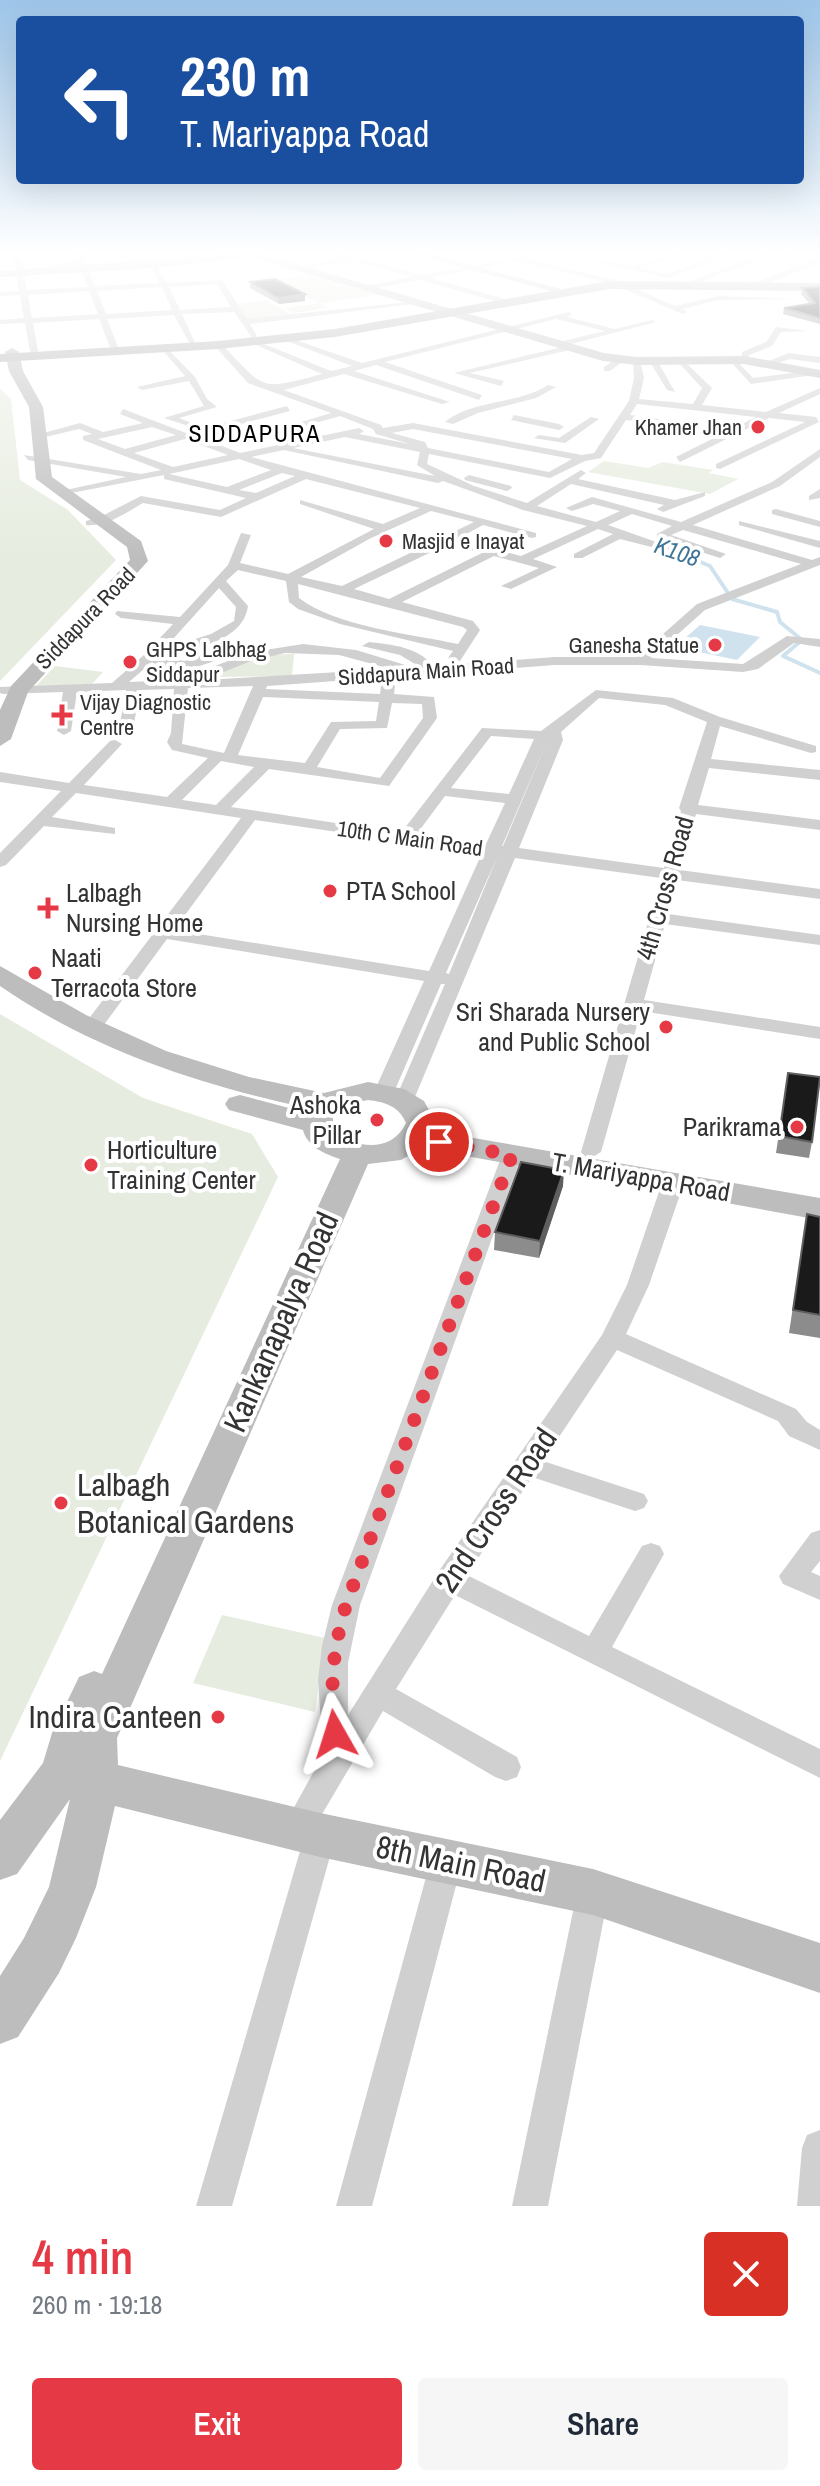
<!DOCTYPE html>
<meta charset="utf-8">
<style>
:root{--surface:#fff;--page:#f6f6f7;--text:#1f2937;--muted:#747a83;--accent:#e63946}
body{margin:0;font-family:"Archivo Narrow",sans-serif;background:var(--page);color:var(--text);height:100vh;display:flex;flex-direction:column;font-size:30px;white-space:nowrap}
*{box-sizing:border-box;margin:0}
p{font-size:26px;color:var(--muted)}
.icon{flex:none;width:44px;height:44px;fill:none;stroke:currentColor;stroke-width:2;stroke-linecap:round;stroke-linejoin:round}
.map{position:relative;height:2206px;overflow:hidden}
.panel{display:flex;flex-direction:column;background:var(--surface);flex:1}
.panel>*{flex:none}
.banner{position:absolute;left:16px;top:16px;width:788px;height:168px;border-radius:8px;box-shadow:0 8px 32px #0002;background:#1a4fa0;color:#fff;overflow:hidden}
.pin{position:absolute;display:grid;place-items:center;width:68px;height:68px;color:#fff;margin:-34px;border:4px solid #fff;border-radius:50%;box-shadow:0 2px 8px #0007}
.me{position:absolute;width:88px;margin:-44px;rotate:354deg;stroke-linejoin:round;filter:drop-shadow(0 0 6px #0008)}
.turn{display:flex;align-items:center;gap:28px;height:168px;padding:0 32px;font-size:36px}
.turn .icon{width:104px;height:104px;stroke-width:2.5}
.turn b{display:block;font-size:56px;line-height:68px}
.round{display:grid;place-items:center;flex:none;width:84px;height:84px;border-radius:8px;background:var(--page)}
.head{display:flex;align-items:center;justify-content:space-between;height:136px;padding:0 32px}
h1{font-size:48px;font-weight:600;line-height:60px;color:var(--accent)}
.button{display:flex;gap:16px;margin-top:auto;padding:16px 32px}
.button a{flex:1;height:92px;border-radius:8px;background:var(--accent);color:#fff;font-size:32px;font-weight:600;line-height:92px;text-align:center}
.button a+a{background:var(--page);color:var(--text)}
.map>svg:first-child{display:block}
</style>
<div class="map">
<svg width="820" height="2206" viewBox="0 0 820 2206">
<rect width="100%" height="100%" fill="#fff"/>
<!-- green -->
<path fill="#e6ecdf" d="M309,275L378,295L320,303L328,308L293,313L285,308L319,303L274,280Z
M267,300L292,315L247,320L235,304Z
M0,389L11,399L20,480L68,510L116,560L0,681Z
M604,461L648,468L663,462L713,470L709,473L738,479L710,494L588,472Z
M294,654L292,676L203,677L260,655Z
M55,666L103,672L92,684L36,686Z
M0,1014L143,1098L252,1134L278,1177L0,1761Z
M222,1615L325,1638L315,1712L193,1683Z"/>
<!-- water -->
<path fill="#cfe2ee" d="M700,625L760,637L737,660L675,647Z"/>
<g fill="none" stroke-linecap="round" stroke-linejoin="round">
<!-- stream -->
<path stroke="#cfe2ee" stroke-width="4" d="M674,551L710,566L732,599L777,612L780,622L802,640L783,656L820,673"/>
<!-- street -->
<path fill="#d0d0d0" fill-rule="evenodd" d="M5,254L21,258L27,290L88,287L79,265L43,266L78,260L76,254H83L95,286L159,283L151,265L155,263L167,283L222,280L247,319L418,301L422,303L250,324L257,336L253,339L234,312L182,314L195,343L191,346L174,315L107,319L118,347L114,350L110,347L99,319L33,323L38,351L34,354L30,351L25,323L0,324V320L24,318L20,295L0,296V292L19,291L14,259ZM217,284L231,307L180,310L169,287ZM162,287L172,310L106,314L97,291ZM89,291L98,314L32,318L28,295Z
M334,254H345L420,275L541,254L526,259L616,280L675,306L718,296L796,299L718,300L683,309L687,312L683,314L612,284L516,261L430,278L505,299L502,303L420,280L365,290V286L411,277L352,260L299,270L295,268L343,258Z
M562,254L634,266L675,254H685L639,268L667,274L722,254H732L668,278Z
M762,254H772L692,285L685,283Z
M784,254H792L786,258L782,256Z
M817,258H820V263L760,286L753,284Z
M569,312L573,314L567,317L615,329L652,320L656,322L567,345H574V349L470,373L504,381L501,386L454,373L562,347L559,342L605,331L556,319L385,362L482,395L479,400L376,365L354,371L450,402L442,404L344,374L284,390L381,425L383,428L413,423L582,455L594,453L629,401L634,378L633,359L640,361L644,378L639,399L693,404L702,388L678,362L682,359L712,388L702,405L766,412L820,388V394L779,413L816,417L819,422L720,469L716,468V464L805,422L769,418L680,462L676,457L756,417L637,404L630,415L672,421L667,424L626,420L601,458L585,461L550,478L429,454L427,464L474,486L527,503L581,470L586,473L578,479L675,500L705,492V496L663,512L657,509L664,505L571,484L537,506L596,522L620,511L593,504L572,511L566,508L592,497L681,522L772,482L820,449V457L780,486L693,525L812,560L820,557V565L705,610L651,658L743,664L787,636L820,639V647L794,643L758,669L743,672L640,665H555L267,686L266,689L380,694L381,686L388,682L395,686L394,694L434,697L437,718L389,786L269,769L231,807L401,833L482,728L541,731L596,690L673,698L720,717L816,746V752L811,753L720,726L711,759L820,770V780L709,768L698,805L820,820V830L696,814L680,870L820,889V899L677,880L668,914L820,935V945L665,924L644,1000L820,1027V1039L641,1011L601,1152L591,1158L584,1157L581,1152L661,878L515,858L412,1104H398L395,1100L445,984H441L394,1092L384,1098L374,1092L424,981L167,939L98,1033H84L82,1029L84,1025L241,818L76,793L52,817L115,828V834L44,826L6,865L0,867V853L61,791L0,782V772L69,783L110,741L115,740L122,744L84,785L167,797L208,758L172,750L167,742L171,733L174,689L140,690L133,729L126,733L119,729L126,690L77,692L71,731L64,735L57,731L63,692L3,694L0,693V687L112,683L145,654L173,624L121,618L115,614L117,611L180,617L228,565L241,533L251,535L240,563L288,574L374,529L300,504V500L383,524L420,508L306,479L221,517L143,503C125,513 107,527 86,525V521L100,517L141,496L220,510L246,498L164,479V475L61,495V491L126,477L28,460L24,455L141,474L161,470L83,440V436L92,434L79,429L41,438L36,435L80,423L103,432L143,423L120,414L123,409L186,433L287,406L290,411L196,436L240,453L359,428L364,431L359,434L410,444L376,434L373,429L340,416L236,446V442L331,413L248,383L214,345L221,343C265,390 259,391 322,374L254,344V340L331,371L352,366L287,341V337L362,363ZM152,427L176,435L125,449L98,439ZM413,429L572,459L549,472L428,448L425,442L392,433ZM345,437L420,452L417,465L435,476L293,448ZM185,439L228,455L173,467L134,453ZM284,450L438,483L443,481L523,510L587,526L521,556L457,539L483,525L532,538L536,537V533L251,457ZM239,459L271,470L227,487L169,474ZM282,473L295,476L256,493L239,490ZM431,511L474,522L342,586L301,577L371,538ZM632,514L672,526L657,534V538L720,558L726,554L671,535L683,530L801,564L697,604L637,657H555L433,666C417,646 392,645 369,642L362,646L400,655L420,667H412L356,650L303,644L252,652L178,680L129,682L152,662C174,682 217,659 241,651V645L236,644L185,661L163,658C194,648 243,642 248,606L226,581L238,570L286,581L289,602L298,609L340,624L453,651L448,658L460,661L480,630L473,621L402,602L494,556L539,568L501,586L511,589L557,567L533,559L598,529L613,534L574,554V558H582L620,539L679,554V550L608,525ZM448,544L482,553L389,599L354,589ZM298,584L463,627L467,630L458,644C412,634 337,627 299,598ZM219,588L236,607L234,621L211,634L164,649ZM285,653L339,655L391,669L204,680L251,661ZM253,686L224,753L182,744L188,688ZM263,697L379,702L376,721L331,722L305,763L238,755ZM599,698L665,705L707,722L679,808L681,811L664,868L519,848L563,740L561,732ZM392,703L422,704L423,718L380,778L317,767L340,729L387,728ZM491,736L534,739L509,794L451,788ZM548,739L503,846H502ZM221,761L254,767L216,805L182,800ZM445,796L505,803L486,844L416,835ZM255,820L482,853L429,971L174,930ZM498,855L449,974L446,973Z
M776,327L808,331L781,332L772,346L749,355L747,362H741L742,352L766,342Z
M159,346H165L195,377L207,399L217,407L179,418L192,423V427L164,418L204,406L189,381L142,390L137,387L185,376Z
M789,353L820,357V363L790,359L768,366L764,363Z
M619,357L622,362L610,371H604V367Z
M733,357L753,378L816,370L820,374L751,384L729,360Z
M654,359L658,362L675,392L667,390L650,362Z
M548,385L556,387L536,398L478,413L453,424L445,422C474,399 517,405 548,385Z
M514,415L559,424L564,427L559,430L511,420Z
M591,417L599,419L565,443L534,438L539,435L559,438Z
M469,475L511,486L512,488L507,491L465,480L464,478Z
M820,489V498L809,500V496Z
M776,509L820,521V527L772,514V510Z
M739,521L820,541V548L739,525Z
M512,1149L522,1155L360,1605L348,1663V1715L439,1571L602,1335L627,1285L662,1183L673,1176L684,1183L649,1285L626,1334L796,1409L807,1422L820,1430V1450L789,1436L778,1421L617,1350L543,1461L644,1494L648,1501L644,1508L635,1511L532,1477L467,1575L589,1636L642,1546L651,1543L660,1546L664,1554L612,1647L820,1749V1778L455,1595L396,1689L517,1757L521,1767L517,1777L506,1781L495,1777L383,1711L318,1821L331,1825L336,1835L232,2206H196L303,1841L297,1843L286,1839L282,1829L323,1755L318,1680L322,1646L332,1605L502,1155Z
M820,1530V1561L811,1572L820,1576V1600L783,1584L779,1576L811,1533Z
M447,1844L458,1849L463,1859L372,2206H336L431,1859L436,1849Z
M593,1877L604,1881L609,1892L548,2206H512L577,1892L582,1881Z
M820,2130V2206H797L802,2148L807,2135Z"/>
<!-- secondary -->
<path fill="#bdbdbd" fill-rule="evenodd" d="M227,254H262L604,353L636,357L744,356L820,370V378L744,364L636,365L603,361L251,257L155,268L0,277V271Z
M412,254H429L561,289L555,292Z
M12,348L19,352L23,371L43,407L52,477L141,541L148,561L28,692L11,739L0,746V710L11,686L130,560L127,547L36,479L29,407L9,371L5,352Z
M0,966L86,1015L166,1051L249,1077L324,1093L368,1082L404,1089L424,1101L436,1123L433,1131L820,1198V1220L422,1148L401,1160L368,1164L117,1738L118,1765L320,1813L593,1869L820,1943V1993L593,1915L320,1857L115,1806L96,1887L76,1938L59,1973L18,2037L0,2044V1976L24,1938L49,1887L70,1799L17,1874L0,1880V1820L43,1763L52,1733L79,1677L94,1671L102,1674L340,1159C324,1154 307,1146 303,1130L229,1110L225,1104L229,1098L240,1095L304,1112L307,1108C197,1084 93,1050 0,986ZM368,1100C385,1102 399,1106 406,1123C392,1153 356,1149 333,1131V1116L348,1104Z"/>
<!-- primary -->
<path fill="#ababab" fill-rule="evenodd" d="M609,281L820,283V291L609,289L335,337L218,349L0,362V354L218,341L335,329Z"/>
</g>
<!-- wall -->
<path fill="#8c8c8c" d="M250,282L305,301L279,304L250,288Z
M820,287V324L783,314L784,308L810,304L801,294L802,288Z
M788,1073L812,1142L809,1158L776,1153Z
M563,1186L539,1258L494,1250L495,1232Z
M807,1214L820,1217V1338L789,1333Z"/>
<!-- shaded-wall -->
<path fill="#5f5f5f" d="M305,294V301L279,304L278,298Z
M564,1170L563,1186L539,1258L540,1241Z"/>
<!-- building -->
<path fill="#1a1a1a" stroke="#5f5f5f" stroke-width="2" d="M275,279L305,294L278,298L250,282Z
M820,287V318L784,308L815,303L802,288Z
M788,1073L820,1077L812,1142L779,1136Z
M521,1162L564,1170L540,1241L495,1232Z
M807,1214L820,1217V1315L793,1310Z"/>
<!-- sky -->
<linearGradient id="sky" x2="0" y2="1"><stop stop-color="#9ec6ea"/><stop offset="0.45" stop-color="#fff"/><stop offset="1" stop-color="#fff" stop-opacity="0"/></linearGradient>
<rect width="820" height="563" fill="url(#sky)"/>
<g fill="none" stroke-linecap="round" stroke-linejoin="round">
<!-- route -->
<path stroke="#e63946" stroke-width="14" stroke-dasharray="0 25.2" d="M335,1734C330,1684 332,1653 346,1605L512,1155L439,1142"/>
</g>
<!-- markers -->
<g fill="#e63946" stroke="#fff" stroke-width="3">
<circle cx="758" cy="427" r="8"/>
<circle cx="386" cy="541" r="8"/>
<circle cx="715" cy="645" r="8"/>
<circle cx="130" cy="662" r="8"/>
<path d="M58 703h8v8h8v8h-8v8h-8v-8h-8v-8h8z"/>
<circle cx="330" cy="891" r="8"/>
<path d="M44 896h8v8h8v8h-8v8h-8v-8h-8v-8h8z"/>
<circle cx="35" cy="973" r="8"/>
<circle cx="666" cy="1027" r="8"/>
<circle cx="377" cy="1120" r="8"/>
<circle cx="797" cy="1127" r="8"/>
<circle cx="91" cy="1165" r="8"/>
<circle cx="61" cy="1503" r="8"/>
<circle cx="218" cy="1717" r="8"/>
</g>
<g text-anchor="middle" stroke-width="8" stroke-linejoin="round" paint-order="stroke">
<!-- far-poi labels -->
<g font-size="22" fill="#333" stroke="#fff" text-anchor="start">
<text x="742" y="435" text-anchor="end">Khamer Jhan</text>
<text x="402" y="549">Masjid e Inayat</text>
<text x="699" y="653" text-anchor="end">Ganesha Statue</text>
<text x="146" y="657">GHPS Lalbhag<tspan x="146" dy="25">Siddapur</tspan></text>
<text x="80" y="710">Vijay Diagnostic<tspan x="80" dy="25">Centre</tspan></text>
</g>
<!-- far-street labels -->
<g font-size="22" fill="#333" stroke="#fff">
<text transform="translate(85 618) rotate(-46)" y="8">Siddapura Road</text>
<text transform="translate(426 671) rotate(-4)" y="8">Siddapura Main Road</text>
<text transform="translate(410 838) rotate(8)" y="8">10th C Main Road</text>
</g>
<!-- far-neighbourhood labels -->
<g font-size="24" letter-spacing="2" fill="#000" stroke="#fff">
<text x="255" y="442">SIDDAPURA</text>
</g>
<!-- far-water labels -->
<g font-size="24" font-style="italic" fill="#3f7597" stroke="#fff">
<text transform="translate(677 552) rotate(19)" y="8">K108</text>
</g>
<!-- street labels -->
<g font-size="26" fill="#333" stroke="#fff">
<text transform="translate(665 888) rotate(-74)" y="9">4th Cross Road</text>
<text transform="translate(641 1177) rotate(10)" y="9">T. Mariyappa Road</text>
</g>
<!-- poi labels -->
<g font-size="26" fill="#333" stroke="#fff" text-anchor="start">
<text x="346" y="900">PTA School</text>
<text x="66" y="902">Lalbagh<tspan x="66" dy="30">Nursing Home</tspan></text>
<text x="51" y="967">Naati<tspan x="51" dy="30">Terracota Store</tspan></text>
<text x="650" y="1021" text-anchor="end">Sri Sharada Nursery<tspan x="650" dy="30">and Public School</tspan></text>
<text x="361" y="1114" text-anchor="end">Ashoka<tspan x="361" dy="30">Pillar</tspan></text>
<text x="781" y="1136" text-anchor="end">Parikrama</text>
<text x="107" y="1159">Horticulture<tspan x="107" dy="30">Training Center</tspan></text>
</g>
<!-- near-street labels -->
<g font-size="32" fill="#333" stroke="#fff">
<text transform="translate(281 1322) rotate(-66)" y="11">Kankanapalya Road</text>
<text transform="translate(496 1510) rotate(-56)" y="11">2nd Cross Road</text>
<text transform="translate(461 1864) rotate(12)" y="11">8th Main Road</text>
</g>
<!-- near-poi labels -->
<g font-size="32" fill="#333" stroke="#fff" text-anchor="start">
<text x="77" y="1496">Lalbagh<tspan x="77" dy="37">Botanical Gardens</tspan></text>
<text x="202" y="1728" text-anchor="end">Indira Canteen</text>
</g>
</g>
</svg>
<div class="pin" style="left:439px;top:1142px;background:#d93025"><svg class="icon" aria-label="arrive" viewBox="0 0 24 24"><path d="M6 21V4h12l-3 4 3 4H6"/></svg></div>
<svg class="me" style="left:335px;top:1734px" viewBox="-20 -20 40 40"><path d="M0-17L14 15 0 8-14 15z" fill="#e63946" stroke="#fff" stroke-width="4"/></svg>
<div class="banner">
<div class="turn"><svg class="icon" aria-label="left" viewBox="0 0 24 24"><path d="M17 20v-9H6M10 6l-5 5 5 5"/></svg><div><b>230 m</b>T. Mariyappa Road</div></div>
</div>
</div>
<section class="panel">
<div class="head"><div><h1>4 min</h1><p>260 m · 19:18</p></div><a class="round" style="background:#d93025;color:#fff"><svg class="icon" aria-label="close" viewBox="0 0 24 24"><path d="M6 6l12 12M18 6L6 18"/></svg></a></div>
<div class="button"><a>Exit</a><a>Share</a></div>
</section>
